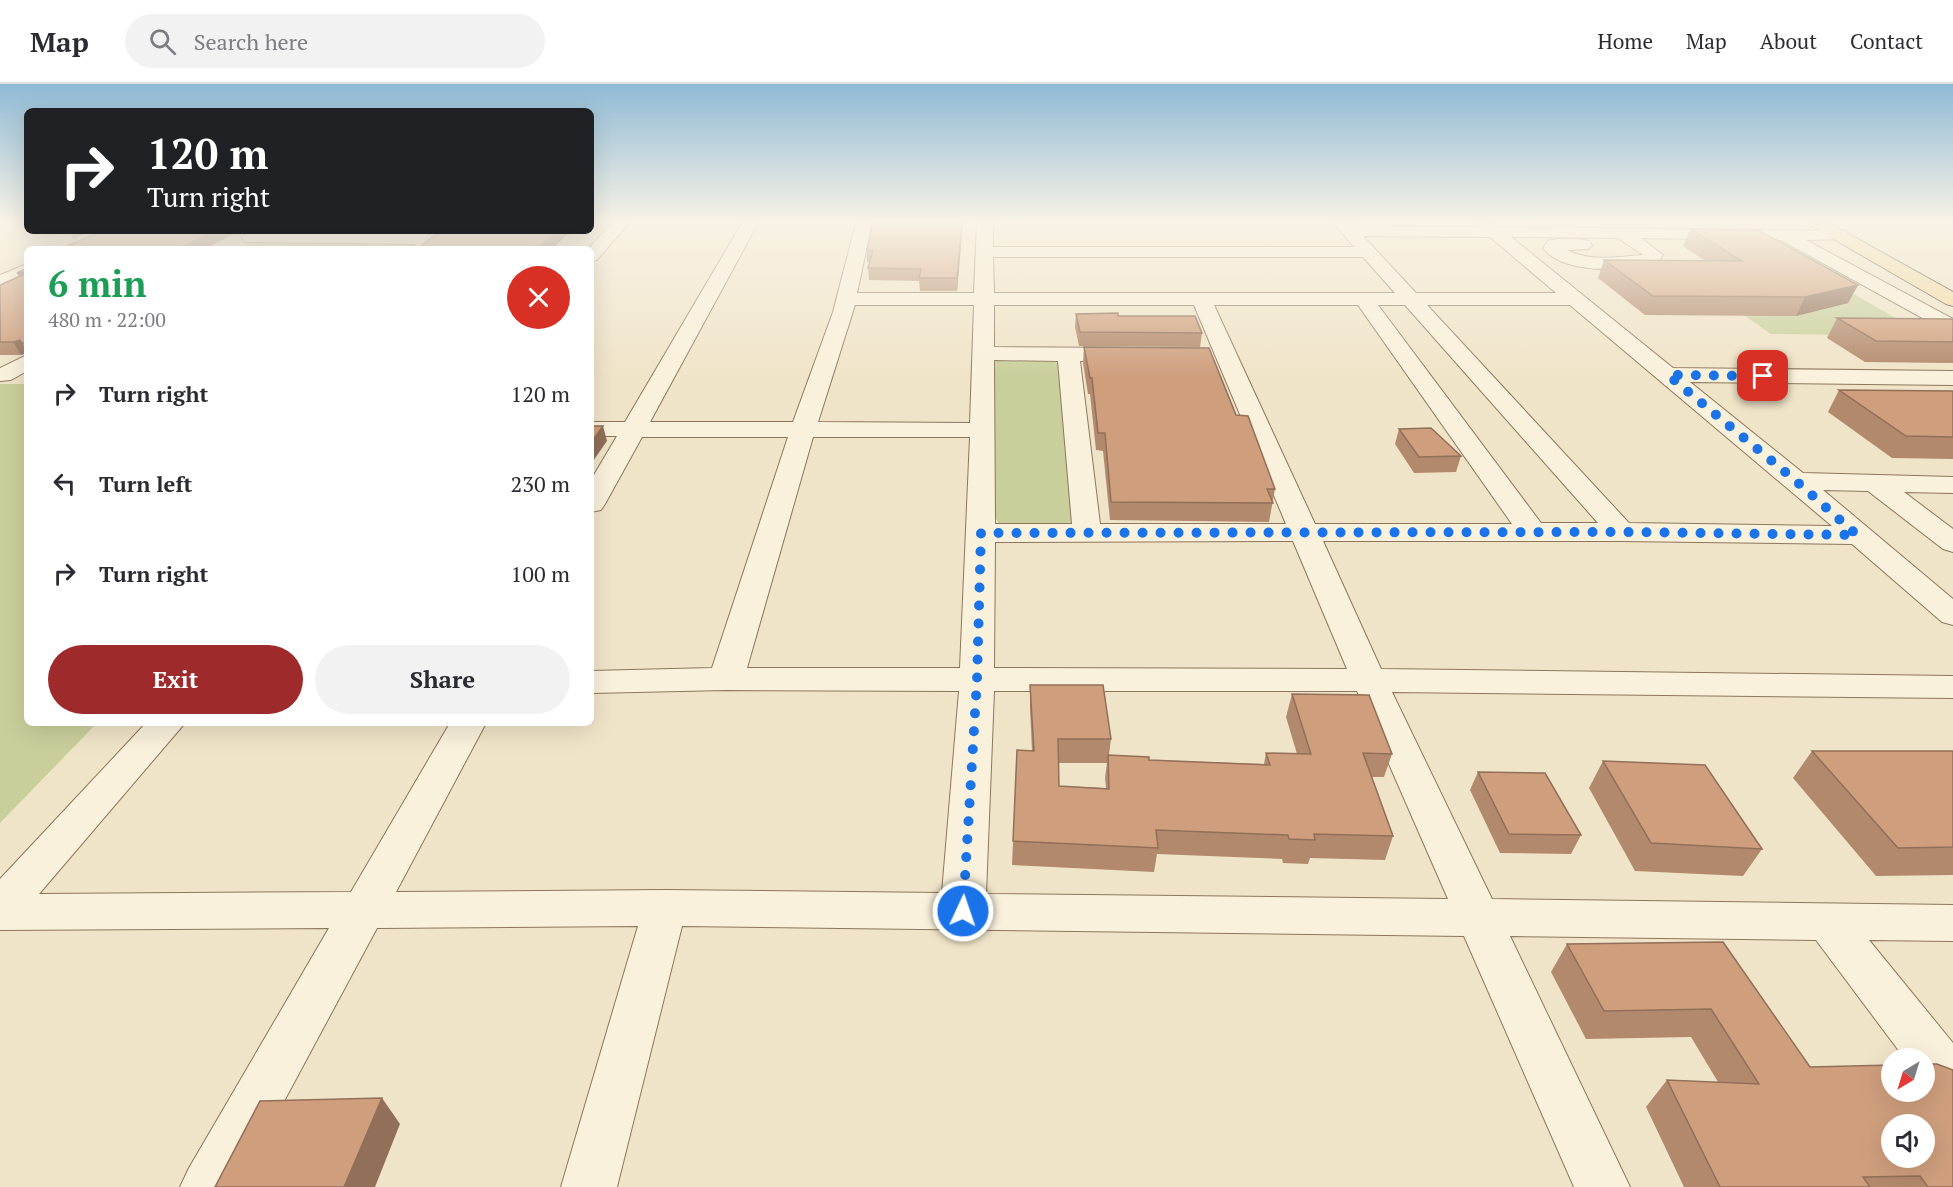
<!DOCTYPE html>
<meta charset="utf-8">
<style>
:root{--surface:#fff;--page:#f2f2f3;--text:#2b2b33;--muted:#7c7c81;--line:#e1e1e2;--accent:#9e2a2b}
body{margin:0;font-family:"PT Serif",serif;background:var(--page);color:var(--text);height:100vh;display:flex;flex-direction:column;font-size:22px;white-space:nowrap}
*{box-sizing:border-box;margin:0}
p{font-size:20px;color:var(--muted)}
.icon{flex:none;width:33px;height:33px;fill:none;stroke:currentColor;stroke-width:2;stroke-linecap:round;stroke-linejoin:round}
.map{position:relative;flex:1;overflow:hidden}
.sheet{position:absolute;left:24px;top:162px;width:570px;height:480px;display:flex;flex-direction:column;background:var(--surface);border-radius:9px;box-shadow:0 6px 24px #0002}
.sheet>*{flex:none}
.guide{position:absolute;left:24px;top:24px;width:570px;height:126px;border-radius:9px;box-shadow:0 6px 24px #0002;background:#202124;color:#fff;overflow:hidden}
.needle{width:39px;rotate:218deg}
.tools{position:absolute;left:1881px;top:964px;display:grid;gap:12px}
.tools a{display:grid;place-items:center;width:54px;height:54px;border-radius:50%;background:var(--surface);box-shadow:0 6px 24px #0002;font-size:30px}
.pin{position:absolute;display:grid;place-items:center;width:51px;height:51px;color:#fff;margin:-26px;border-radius:12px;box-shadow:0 3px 9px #0006}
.me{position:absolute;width:66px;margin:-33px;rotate:3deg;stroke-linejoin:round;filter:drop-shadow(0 0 4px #0008)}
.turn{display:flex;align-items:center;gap:21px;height:126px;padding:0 24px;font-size:27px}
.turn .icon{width:78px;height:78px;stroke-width:2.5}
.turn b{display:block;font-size:42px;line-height:51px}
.round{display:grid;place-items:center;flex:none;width:63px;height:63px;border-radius:32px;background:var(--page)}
.overview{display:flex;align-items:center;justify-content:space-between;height:102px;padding:0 24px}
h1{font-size:36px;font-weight:600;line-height:45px;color:#1e9e55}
.primary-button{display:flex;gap:12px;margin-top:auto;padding:12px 24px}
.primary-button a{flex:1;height:69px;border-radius:36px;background:var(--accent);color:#fff;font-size:24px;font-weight:600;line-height:69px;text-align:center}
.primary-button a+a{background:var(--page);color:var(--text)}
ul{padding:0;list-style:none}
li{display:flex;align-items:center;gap:18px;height:90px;padding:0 24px}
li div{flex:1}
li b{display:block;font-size:22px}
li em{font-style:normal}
header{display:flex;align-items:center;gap:36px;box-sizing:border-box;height:84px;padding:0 30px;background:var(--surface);border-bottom:2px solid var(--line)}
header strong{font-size:28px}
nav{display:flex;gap:33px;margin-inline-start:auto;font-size:21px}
.search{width:420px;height:54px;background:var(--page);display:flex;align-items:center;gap:15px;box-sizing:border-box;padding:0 21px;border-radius:33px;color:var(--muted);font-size:22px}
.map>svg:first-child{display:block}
</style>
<header>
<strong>Map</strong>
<div class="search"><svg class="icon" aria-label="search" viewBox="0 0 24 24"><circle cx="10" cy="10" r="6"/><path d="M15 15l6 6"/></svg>Search here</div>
<nav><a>Home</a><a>Map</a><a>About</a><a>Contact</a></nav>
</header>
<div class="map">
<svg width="1953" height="1103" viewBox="0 0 1953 1103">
<rect width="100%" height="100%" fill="#f0e4c8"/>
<!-- green -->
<path fill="#c9cf9b" d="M252,158L418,160L411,165H240Z
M1805,182L1927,252L1771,250L1686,191Z
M1000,275H1048L1059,280L1079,440L1071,445L999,440L992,428V280Z
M0,300H27V639H97L0,739Z"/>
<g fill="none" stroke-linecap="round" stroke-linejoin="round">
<defs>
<path id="minor" d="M612,139H629L597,176L591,177V165H588Z
M742,139H758L650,338H793L833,228L856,139H872L857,209H974L977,139H993V163H1354L1334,139H1351L1354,142L1478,143L1475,139H1493L1498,143L1846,147L1848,151L1846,155L1806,156L1953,235V249L1946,247L1781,156L1641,154L1663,171L1657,180C1629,187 1563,191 1543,164L1548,157C1560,154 1577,154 1589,157L1592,161L1589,165L1567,166C1590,178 1618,173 1643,171L1618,154L1511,153L1673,284L1953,287V301L1690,298L1803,389L1953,393V409L1904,408L1953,445V468L1943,465L1868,407L1823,406L1953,515V541L1942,538L1852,460L1621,457H1323L1381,585L1953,592V614L1392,608L1492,815L1953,821V857L1869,856L1953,959V1022C1923,1011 1924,1005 1924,975H1905L1816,856L1510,852L1630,1103H1574L1464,852L682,842L617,1103H561L638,842L377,844L238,1103H180L189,1084L329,844L0,846V795L146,639H185L39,810L351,808L450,639H486L396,808L665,806L942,809L959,607L726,606L591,609V587L712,584L788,353H642L605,420L601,426L591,428V396L617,352H591V338H625ZM1363,152L1490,153L1556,209H1416ZM993,173H1363L1395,209H994ZM855,221H974L970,339L818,338ZM994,221H1194L1286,440H1100L1080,277L1134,276L1137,271L1134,266L1126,264L994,263ZM1214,221H1358L1512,440H1315ZM1378,221H1405L1598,439H1541ZM1427,221H1570L1832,442L1629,439ZM994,276L1058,277L1072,440H995ZM813,353H970L960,584H747ZM1293,457L1347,585L994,584L995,458ZM994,607H1357L1448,815L986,810Z
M251,149L434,150L440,151L443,155L431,165H411L416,160L245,158L242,154L245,150Z
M27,180V193L0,204V191Z
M27,271V287L11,296L0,297V284Z"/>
<path id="major" d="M1809,139H1829L1953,208V222L1946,220L1811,142Z"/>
</defs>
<!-- minor casing -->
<use href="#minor" stroke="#8d765c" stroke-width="2"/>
<!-- major casing -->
<use href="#major" stroke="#5b4430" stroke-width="2"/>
<!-- minor -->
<use href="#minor" fill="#faf1dc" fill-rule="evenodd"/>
<!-- major -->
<use href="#major" fill="#f3d9a0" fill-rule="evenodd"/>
</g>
<!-- wall -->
<path fill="#b2896c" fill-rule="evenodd" d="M872,139H963L957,207H920L919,197L869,196L868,184L870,178H867V166Z
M1690,145L1858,201L1848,219L1796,232L1645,231L1598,194L1604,176L1705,177L1683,162Z
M102,147H582L581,148L438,149L434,148Z
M27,184V269L21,271H0V201L19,193L17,189Z
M1076,230L1202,249L1200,263L1079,262L1075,243Z
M1837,234L1953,236V279L1865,278L1827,254Z
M1084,263L1236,331L1275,405L1269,438L1110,436L1103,367L1096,366L1090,310H1088L1083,279Z
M1839,306L1953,307V375L1892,374L1828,328Z
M1399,345L1461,372L1456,388L1414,389L1395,360Z
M1030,601L1111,655L1109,671L1149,676L1264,680L1266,669L1297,670L1286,633L1292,610L1392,670L1384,693H1372L1393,752L1385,776L1310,774L1308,780L1283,779L1282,775L1157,770L1154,788L1012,781L1017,666L1032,667L1030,624ZM1058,679H1107L1105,694L1106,704L1059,702Z
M1812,667H1953V791L1876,792L1793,694Z
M1603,677L1762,765L1743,792L1635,787L1589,704Z
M1478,688L1581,751L1571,770L1500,769L1470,706Z
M1723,858L1810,983L1953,1103H1684L1646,1023L1667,996L1718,998L1691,953L1586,955L1551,888L1567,860Z"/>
<!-- shaded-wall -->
<path fill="#916f58" d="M962,139H963L957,207V194Z
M70,147H91L74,155Z
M214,147H238V148L205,165H178Z
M557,147H570V148L552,165H537Z
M1858,201L1848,219L1796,232L1805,213Z
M20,256L27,268V269L21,271L13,258Z
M603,342L607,357L591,380V359Z
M382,1014L400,1040L375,1103H344Z"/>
<!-- building -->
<path fill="#cf9f7d" stroke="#916f58" stroke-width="1.5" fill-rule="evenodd" d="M872,139H962L957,194H919L921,185L868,184L873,166H867Z
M1690,145L1758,146L1858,201L1805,213L1653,212L1604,176L1742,177Z
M102,147H214L178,165H60Z
M440,147H557L537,165H417Z
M27,184V189H17Z
M27,189V259H22L20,256L13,258H0V201Z
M1118,229V232H1195L1202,249L1080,248L1076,230Z
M1837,234L1952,235L1953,236V258L1876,257Z
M1084,263L1209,264L1236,331L1248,332L1275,405H1267L1273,419L1111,418L1105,349H1098L1092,294H1090Z
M1839,306L1953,307V353L1906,352Z
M591,342H603L591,359Z
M1431,344L1461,372L1419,373L1399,345Z
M1030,601H1103L1111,655H1058L1059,702L1109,705L1108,671L1149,673V676L1270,681L1266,669L1311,670L1292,610L1369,611L1392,670L1363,669L1393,752L1314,750L1315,756L1289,755L1288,751L1156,746L1158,764L1013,757L1017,666L1034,667Z
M1812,667H1953V763L1898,764Z
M1603,677L1705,681L1762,765L1651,759Z
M1478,688L1545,689L1581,751L1509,750Z
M1723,858L1810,983L1892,981V1008H1924V980H1937L1953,986V1103H1928L1920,1092L1863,1093L1870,1103H1720L1667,996L1759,1000L1711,925L1604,927L1567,860ZM1892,1041H1924V1074H1892Z
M382,1014L344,1103H215L260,1017Z"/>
<!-- sky -->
<linearGradient id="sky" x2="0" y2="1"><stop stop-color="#8fbad6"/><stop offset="0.47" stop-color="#f8f3e6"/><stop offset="1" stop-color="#f8f3e6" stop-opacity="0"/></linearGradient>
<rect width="1953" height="293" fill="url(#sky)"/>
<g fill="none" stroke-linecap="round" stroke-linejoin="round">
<!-- route -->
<path stroke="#1a73e8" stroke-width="10" stroke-dasharray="0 18" d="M963,827L977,596L981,449L1621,448L1857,451L1796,397L1668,291L1763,292"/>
</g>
</svg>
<div class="tools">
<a><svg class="needle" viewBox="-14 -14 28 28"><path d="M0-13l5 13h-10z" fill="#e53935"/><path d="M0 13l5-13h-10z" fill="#7c7c81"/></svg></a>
<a><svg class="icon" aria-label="sound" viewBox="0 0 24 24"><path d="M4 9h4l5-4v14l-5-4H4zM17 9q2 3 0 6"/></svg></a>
</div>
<div class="pin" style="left:1763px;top:292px;background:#d93025"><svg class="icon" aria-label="arrive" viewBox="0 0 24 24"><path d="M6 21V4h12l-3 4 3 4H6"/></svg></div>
<svg class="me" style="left:963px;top:827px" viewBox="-20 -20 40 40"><circle r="17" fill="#1a73e8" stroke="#fff" stroke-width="3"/><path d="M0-11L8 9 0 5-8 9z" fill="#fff"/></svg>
<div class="guide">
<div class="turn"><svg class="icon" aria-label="right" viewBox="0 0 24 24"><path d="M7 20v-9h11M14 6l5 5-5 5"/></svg><div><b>120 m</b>Turn right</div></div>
</div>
<section class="sheet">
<div class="overview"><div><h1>6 min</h1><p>480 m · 22:00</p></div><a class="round" style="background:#d93025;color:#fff"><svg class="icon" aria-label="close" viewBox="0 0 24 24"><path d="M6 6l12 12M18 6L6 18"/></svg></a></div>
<ul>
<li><svg class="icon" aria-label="right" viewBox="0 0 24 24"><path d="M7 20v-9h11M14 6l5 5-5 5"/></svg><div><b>Turn right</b></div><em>120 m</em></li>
<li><svg class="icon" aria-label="left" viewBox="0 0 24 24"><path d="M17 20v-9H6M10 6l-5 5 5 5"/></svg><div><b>Turn left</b></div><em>230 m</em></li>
<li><svg class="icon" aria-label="right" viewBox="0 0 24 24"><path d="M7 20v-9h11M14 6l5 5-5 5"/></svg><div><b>Turn right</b></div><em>100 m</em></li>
</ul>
<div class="primary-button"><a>Exit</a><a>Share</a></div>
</section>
</div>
